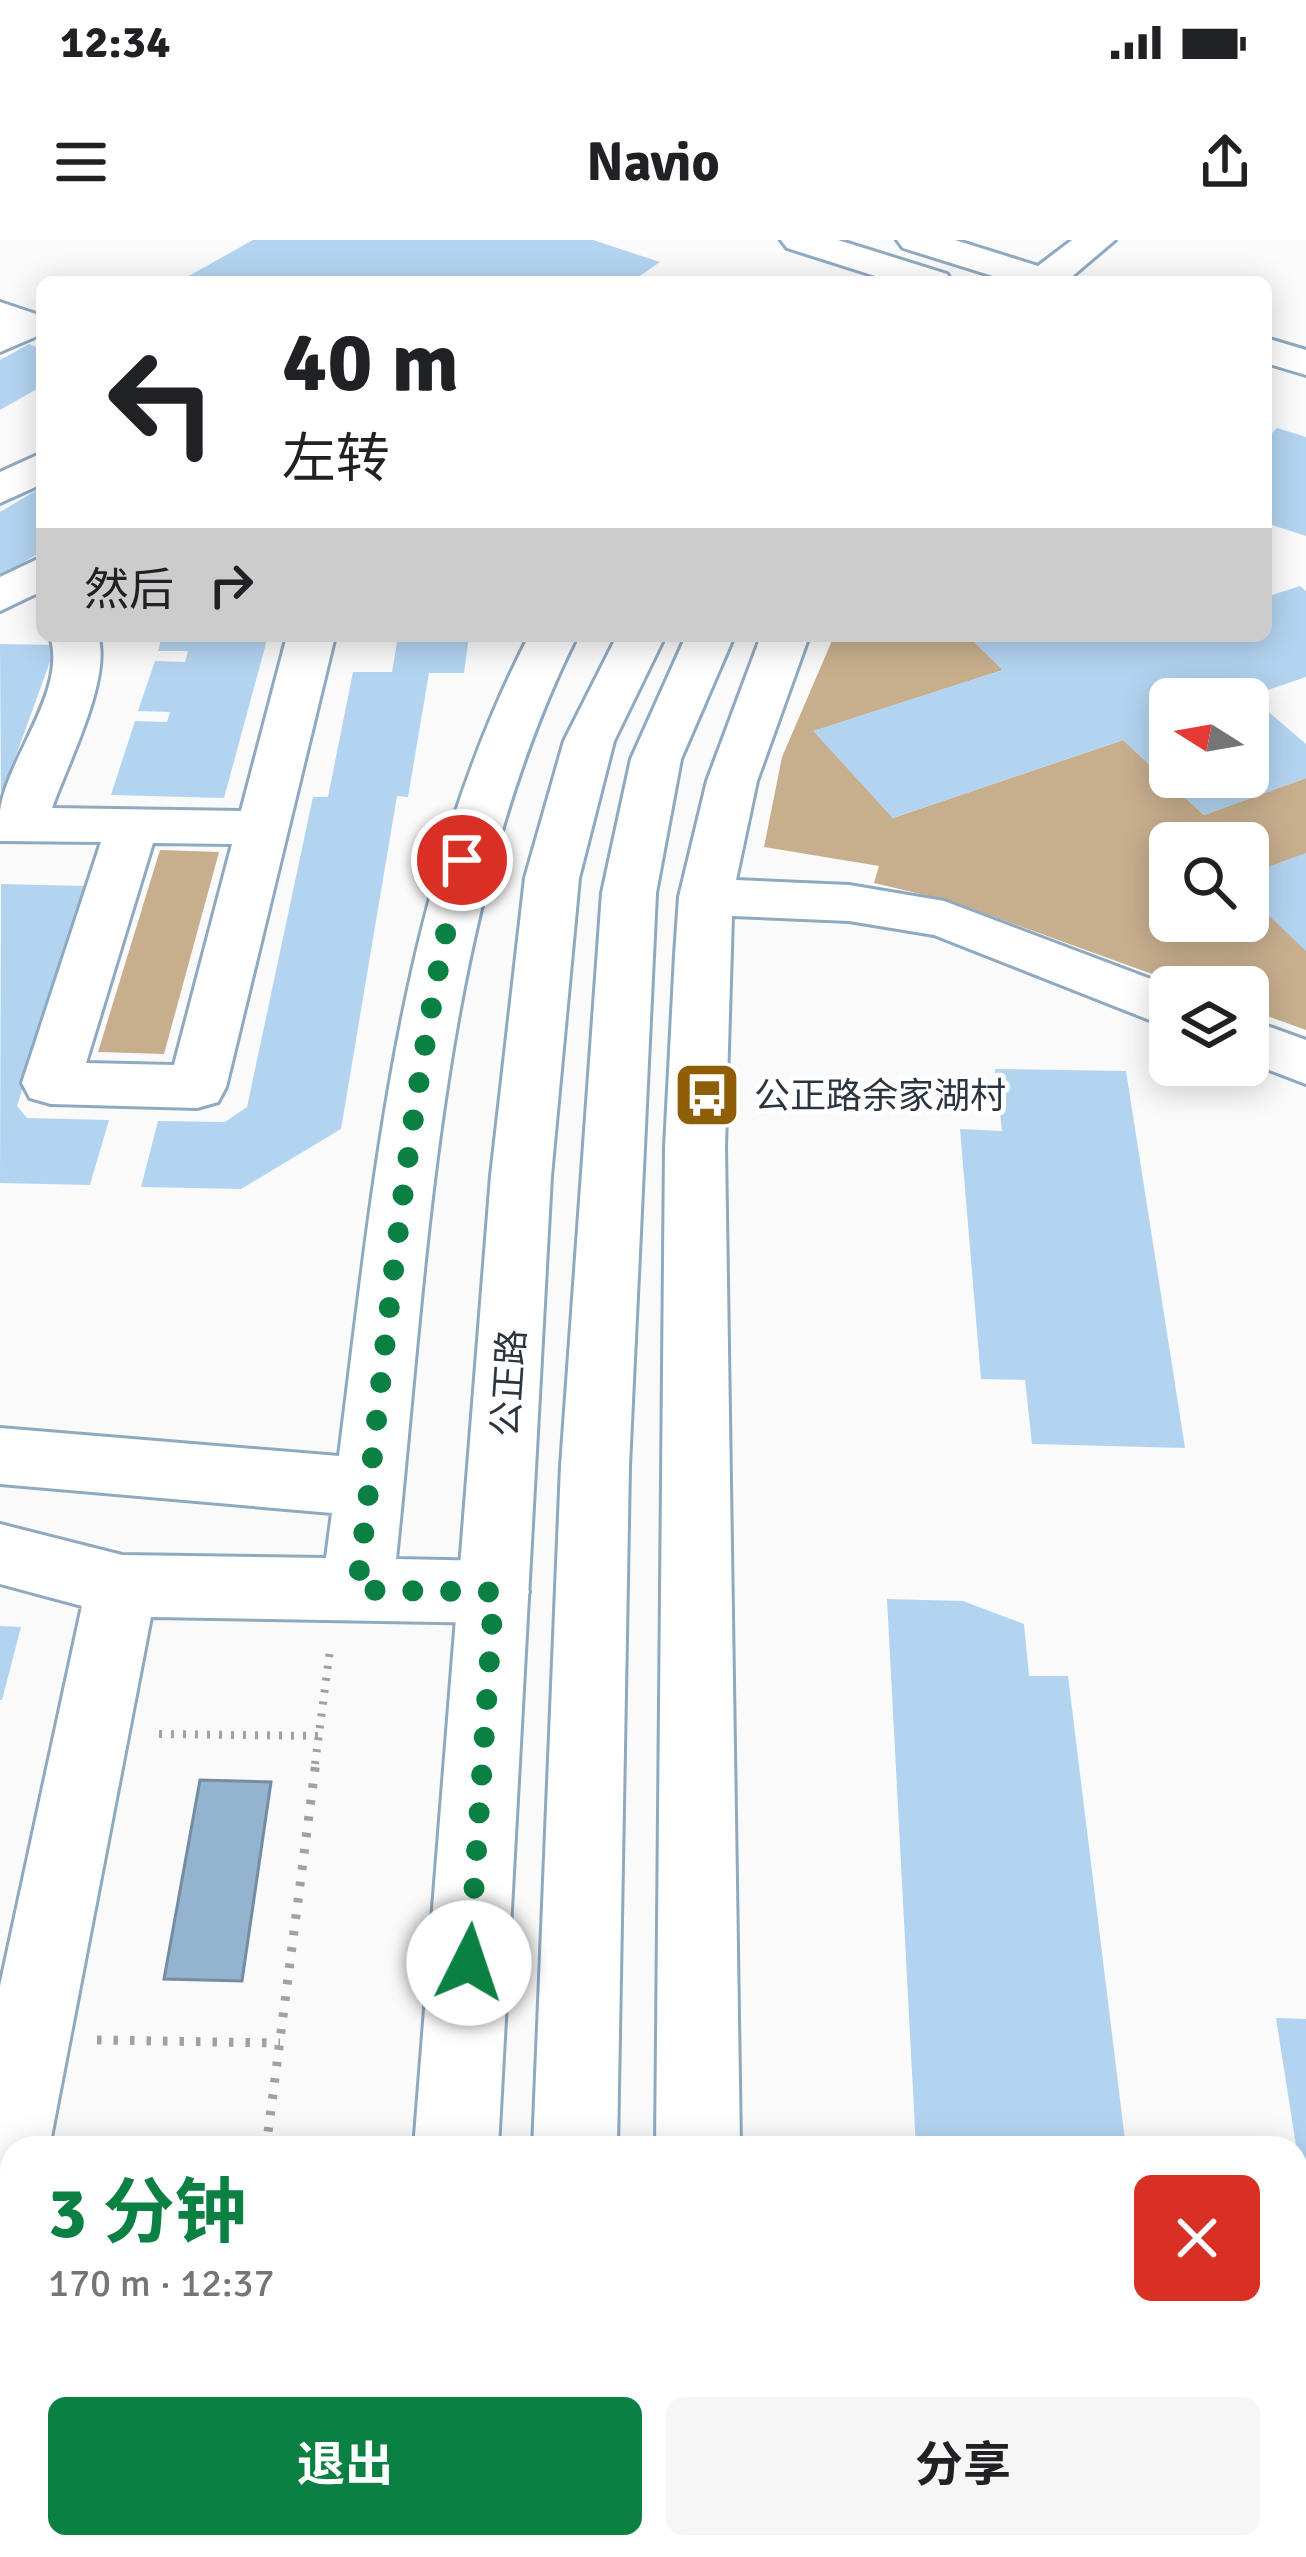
<!DOCTYPE html>
<html lang="zh">
<meta charset="utf-8">
<style>
:root{--surface:#fff;--page:#f6f6f6;--text:#202124;--muted:#757577;--accent:#0b8043}
body{margin:0;font-family:Signika,"Noto Sans SC",sans-serif;background:var(--page);color:var(--text);height:100vh;display:flex;flex-direction:column;font-size:45px;white-space:nowrap}
*{box-sizing:border-box;margin:0}
p{font-size:39px;color:var(--muted)}
.icon{flex:none;width:66px;height:66px;fill:none;stroke:currentColor;stroke-width:2;stroke-linecap:round;stroke-linejoin:round}
.map{position:relative;flex:1;overflow:hidden}
.side{position:absolute;left:0px;top:1896px;width:1308px;height:423px;display:flex;flex-direction:column;background:var(--surface);border-radius:36px 36px 0 0;box-shadow:0 6px 30px #0003}
.side>*{flex:none}
.banner{position:absolute;left:36px;top:36px;width:1236px;height:366px;border-radius:18px;box-shadow:0 6px 30px #0003;background:#fff;color:var(--text);overflow:hidden}
.needle{width:78px;rotate:281deg}
.tools{position:absolute;left:1149px;top:438px;display:grid;gap:24px}
.tools a{display:grid;place-items:center;width:120px;height:120px;border-radius:18px;background:var(--surface);box-shadow:0 6px 30px #0003;font-size:60px}
.pin{position:absolute;display:grid;place-items:center;width:102px;height:102px;color:#fff;margin:-51px;border:6px solid #fff;border-radius:50%;box-shadow:0 3px 12px #0007}
.me{position:absolute;width:132px;margin:-66px;rotate:4deg;stroke-linejoin:round;filter:drop-shadow(0 0 9px #0008)}
.turn{display:flex;align-items:center;gap:42px;height:252px;padding:0 48px;font-size:54px}
.turn .icon{width:156px;height:156px;stroke-width:2.5}
.turn b{display:block;font-size:84px;line-height:102px}
.then{display:flex;align-items:center;height:114px;padding:0 48px;background:#0003;gap:24px;font-size:45px}
.round{display:grid;place-items:center;flex:none;width:126px;height:126px;border-radius:18px;background:var(--page)}
.summary{display:flex;align-items:center;justify-content:space-between;height:204px;padding:0 48px}
h1{font-size:72px;font-weight:700;line-height:90px;color:var(--accent)}
.action{display:flex;gap:24px;margin-top:auto;padding:24px 48px}
.action a{flex:1;height:138px;border-radius:18px;background:var(--accent);color:#fff;font-size:48px;font-weight:700;line-height:138px;text-align:center}
.action a+a{background:var(--page);color:var(--text)}
.status{display:flex;justify-content:space-between;align-items:center;height:84px;padding:0 60px;background:var(--surface);direction:ltr}
.status svg{height:33px;fill:currentColor}
header{display:flex;justify-content:space-between;align-items:center;height:156px;padding:0 48px;background:var(--surface);font-size:54px;font-weight:700}
.map>svg:first-child{display:block}
</style>
<div class="status"><b>12:34</b><svg viewBox="0 0 49 12"><path d="M0 12V9h3v3zM5 12V6h3v6zM10 12V3h3v9zM15 12V0h3v12zM26 1h20v11H26zM47 4h2v5h-2z"/></svg></div>
<header><svg class="icon" aria-label="menu" viewBox="0 0 24 24"><path d="M4 6h16M4 12h16M4 18h16"/></svg>Navio<svg class="icon" aria-label="share" viewBox="0 0 24 24"><path d="M12 15V3M7 8l5-5 5 5M5 13v7h14v-7"/></svg></header>
<div class="map">
<svg width="1306" height="2317" viewBox="0 0 1306 2317">
<rect width="100%" height="100%" fill="#fafafa"/>
<!-- forest -->
<path fill="#c7af8e" fill-rule="evenodd" d="M834,396H968L1003,430L814,491L893,578L1123,500L1204,575L1306,538V790L1248,769V747H1188L950,661L874,643L879,626L764,607L782,517ZM1170,603H1248V681H1170Z
M160,610L219,612L164,814L98,812Z"/>
<!-- water -->
<path fill="#93b3cf" stroke="#748da4" stroke-width="3" d="M200,1540L271,1542L242,1741L164,1739Z"/>
<!-- building -->
<path fill="#b3d4f1" fill-rule="evenodd" d="M253,0H593L660,22L631,42H178Z
M29,104L42,110V146L0,170V120Z
M1277,188L1306,197V296L1266,283V199Z
M42,247V311L0,337V272Z
M1300,346L1306,351V437L1250,456L1306,504V538L1204,575L1123,500L893,578L813,491L1003,430L968,396H1266V357ZM1170,459H1248V537H1170Z
M162,396H268L224,558L111,555L135,481L167,482L170,472L138,471L155,421L185,422L188,411H158Z
M398,396H469L464,433H429L408,557L397,556L341,889L241,949L141,947L158,881L225,882L247,867L313,557H328L353,432H392Z
M0,404L56,405L1,557Z
M1306,613V711L1248,656V634Z
M1,644L85,646L17,866L27,878L109,880L90,945L0,943Z
M995,829L1126,831L1185,1208L1032,1204L1025,1140L981,1139L960,889L1002,891Z
M887,1359L963,1361L1024,1384L1029,1436H1068L1126,1908H916Z
M0,1386L21,1387L2,1460H0Z
M1276,1778L1306,1779V1950H1303Z
M1296,2174L1306,2175V2317H938V2307H1296Z"/>
<g fill="none" stroke-linecap="round" stroke-linejoin="round">
<defs>
<path id="minor" d="M0,62L42,76V94L0,112Z
M42,213V244L0,263V232Z
M42,317V351L0,371V337Z
M50,396H98C112,438 67,525 52,568L241,571L287,396H335L226,847L218,862L197,868L51,864L30,858L22,843L101,602L0,601C0,591 0,581 0,571C7,518 68,450 50,396ZM153,603L232,604L174,825L86,823Z
M529,396H577C439,673 428,1016 396,1319L494,1321L519,1330L529,1352L519,1374L494,1383L151,1377L49,1908H12V1981L0,1986V1746L82,1366L0,1344V1284L122,1315L326,1318L332,1273L0,1244V1188L339,1216C374,939 399,647 529,396Z
M761,396H809L757,541L736,640L849,645L944,661L1172,747L1170,788L934,695L849,681L732,676L725,907L740,1908H656L665,907L675,715L679,657L707,541Z
M1248,779L1306,800V844L1248,822Z
M0,2004H12V2146H0Z
M652,2307H746V2317H652Z"/>
<path id="major" d="M781,0H838L947,34L952,42H894L787,8Z
M897,0H955L1038,26L1072,0H1115L1069,39L1071,42H1012L903,8Z
M1266,98L1306,110V135L1266,123Z
M617,396H665L614,501L579,638L551,936L498,1908H414L491,936L525,638L564,501Z
M686,396H734L681,519L656,653L629,1226L617,1908H533L561,1226L602,653L631,519Z
M382,2307H476V2317H382Z
M516,2307H610V2317H516Z"/>
</defs>
<!-- minor casing -->
<use href="#minor" stroke="#8fa9c0" stroke-width="6"/>
<!-- major casing -->
<use href="#major" stroke="#8fa9c0" stroke-width="6"/>
<!-- path-far1 -->
<path stroke="#9da2a6" stroke-width="8" stroke-dasharray="3 9" stroke-linecap="butt" d="M159,1494L318,1496
M315,1524L330,1410"/>
<!-- path -->
<path stroke="#9da2a6" stroke-width="9" stroke-dasharray="4.5 12" stroke-linecap="butt" d="M97,1800L280,1803
M266,1908L316,1521"/>
<!-- minor -->
<use href="#minor" fill="#fff" fill-rule="evenodd"/>
<!-- major -->
<use href="#major" fill="#fff" fill-rule="evenodd"/>
</g>
<g fill="none" stroke-linecap="round" stroke-linejoin="round">
<!-- route -->
<path stroke="#0b8043" stroke-width="21" stroke-dasharray="0 37.8" d="M462,620C405,858 387,1107 357,1350L494,1352L469,1723"/>
</g>
<!-- icons -->
<defs>
<symbol id="bus-square" viewBox="-11 -11 22 22"><rect x="-9" y="-9" width="18" height="18" rx="4" fill="#8e5f07" stroke="#fff"/><path d="M-5-6H5V4H4V6H2V4H-2V6H-4V4H-5ZM-3.5-4V0h7V-4ZM-3.5 1.2v1.5H-2V1.2ZM2 1.2v1.5H3.5V1.2Z" fill="#fff"/></symbol>
</defs>
<g fill-rule="evenodd">
<use href="#bus-square" x="669" y="817" width="76" height="76"/>
</g>
<g text-anchor="middle" stroke-width="10" stroke-linejoin="round" paint-order="stroke">
<!-- poi labels -->
<g font-size="36" fill="#2a353f" stroke="#fff" text-anchor="start">
<text x="754" y="868">公正路余家湖村</text>
</g>
<!-- street labels -->
<g font-size="36" fill="#2a353f" stroke="#fff">
<text transform="translate(508 1143) rotate(-86)" y="13">公正路</text>
</g>
</g>
</svg>
<div class="tools">
<a><svg class="needle" viewBox="-14 -14 28 28"><path d="M0-13l5 13h-10z" fill="#e53935"/><path d="M0 13l5-13h-10z" fill="#757577"/></svg></a>
<a><svg class="icon" aria-label="search" viewBox="0 0 24 24"><circle cx="10" cy="10" r="6"/><path d="M15 15l6 6"/></svg></a>
<a><svg class="icon" aria-label="layers" viewBox="0 0 24 24"><path d="M12 4l9 5-9 5-9-5zM3 14l9 5 9-5"/></svg></a>
</div>
<div class="pin" style="left:462px;top:620px;background:#d93025"><svg class="icon" aria-label="arrive" viewBox="0 0 24 24"><path d="M6 21V4h12l-3 4 3 4H6"/></svg></div>
<svg class="me" style="left:469px;top:1723px" viewBox="-20 -20 40 40"><circle r="19" fill="#fff"/><path d="M0-13L10 11 0 6-10 11z" fill="#0b8043"/></svg>
<div class="banner">
<div class="turn"><svg class="icon" aria-label="left" viewBox="0 0 24 24"><path d="M17 20v-9H6M10 6l-5 5 5 5"/></svg><div><b>40 m</b>左转</div></div>
<div class="then">然后<svg class="icon" aria-label="right" viewBox="0 0 24 24"><path d="M7 20v-9h11M14 6l5 5-5 5"/></svg></div>
</div>
<section class="side">
<div class="summary"><div><h1>3 分钟</h1><p>170 m · 12:37</p></div><a class="round" style="background:#d93025;color:#fff"><svg class="icon" aria-label="close" viewBox="0 0 24 24"><path d="M6 6l12 12M18 6L6 18"/></svg></a></div>
<div class="action"><a>退出</a><a>分享</a></div>
</section>
</div>
